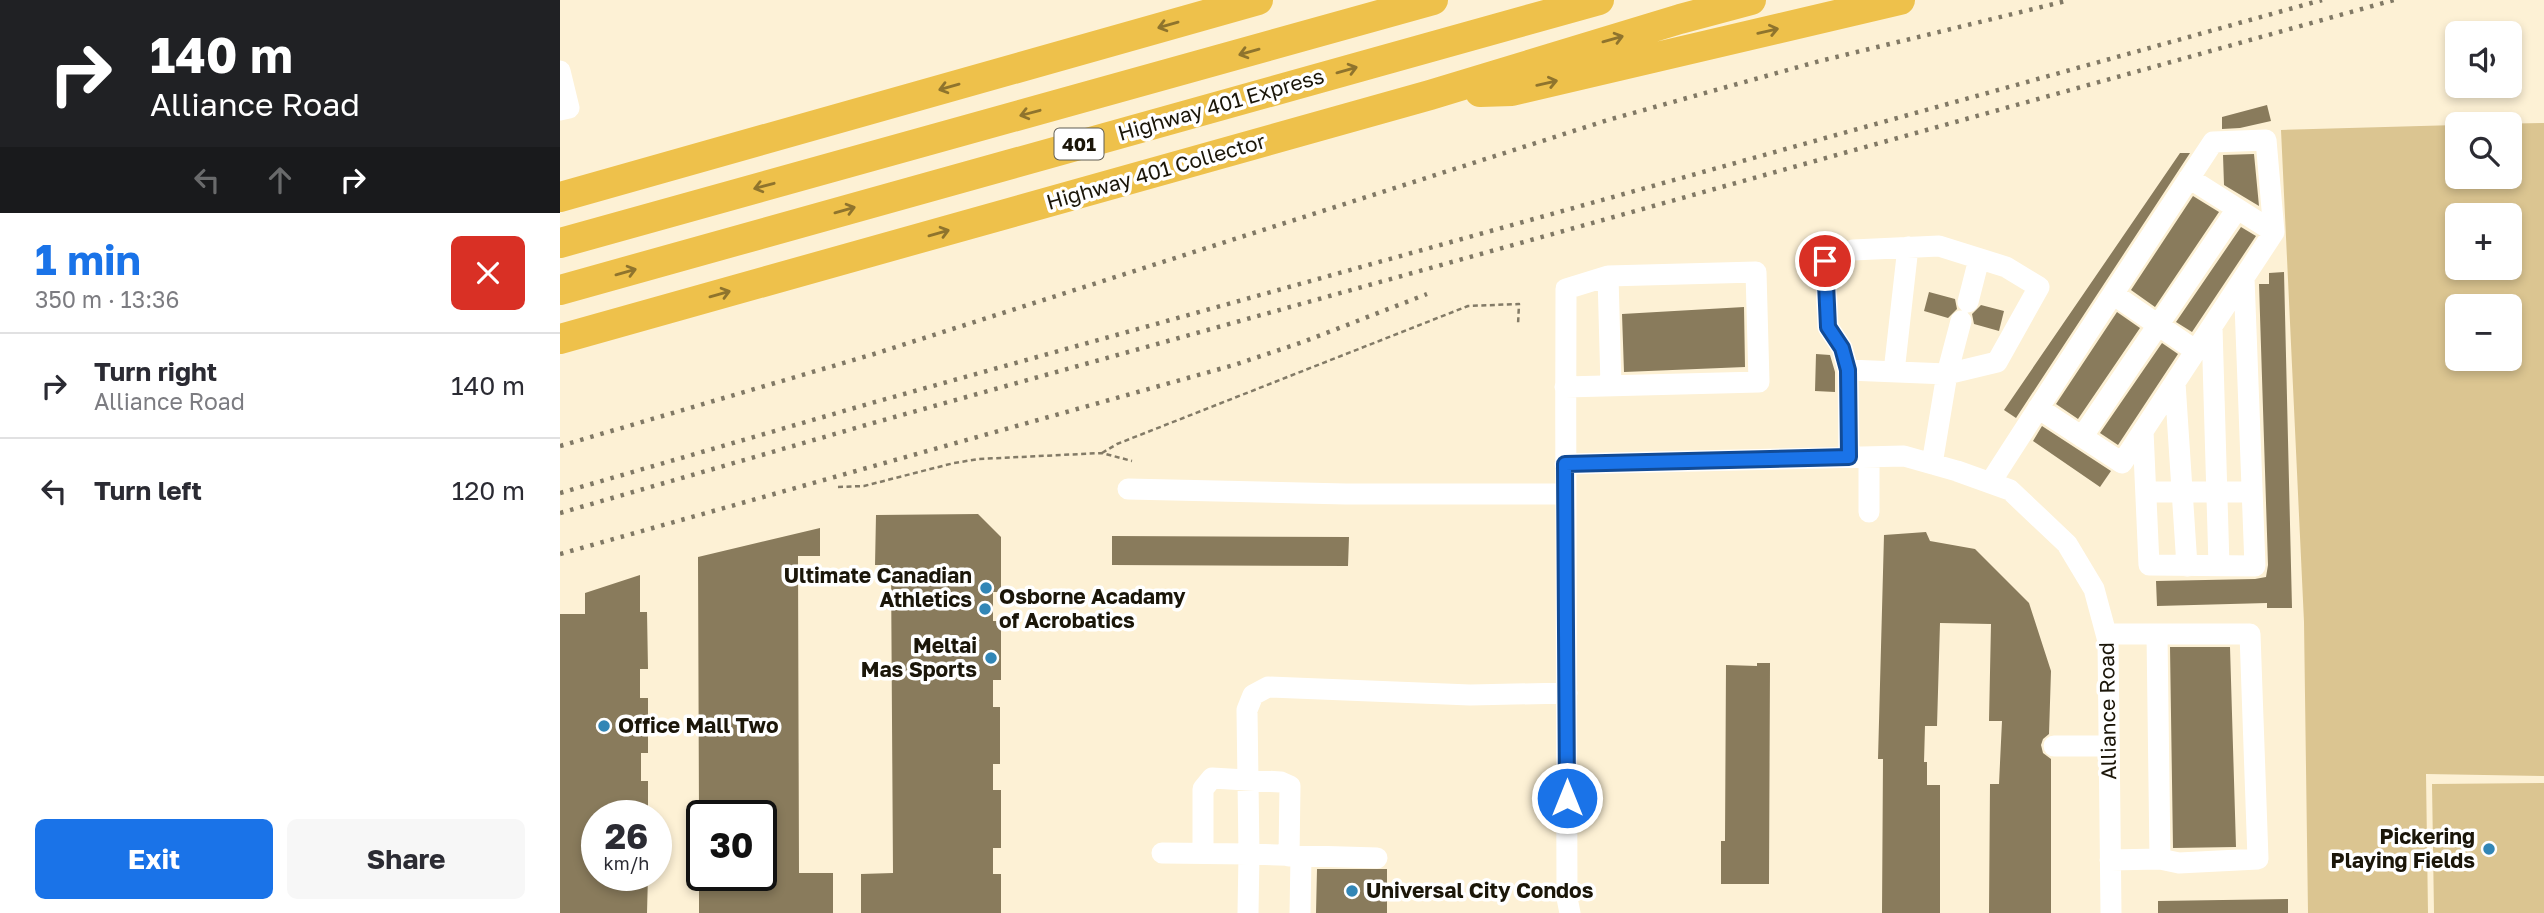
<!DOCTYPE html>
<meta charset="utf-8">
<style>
:root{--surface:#fff;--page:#f7f7f7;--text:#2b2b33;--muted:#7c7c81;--line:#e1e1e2;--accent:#1a73e8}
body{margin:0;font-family:"Golos Text",sans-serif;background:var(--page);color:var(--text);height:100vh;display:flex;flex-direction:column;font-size:26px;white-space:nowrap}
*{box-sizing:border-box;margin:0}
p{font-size:23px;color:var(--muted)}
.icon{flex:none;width:38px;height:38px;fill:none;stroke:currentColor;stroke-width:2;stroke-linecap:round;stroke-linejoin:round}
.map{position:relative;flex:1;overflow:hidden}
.side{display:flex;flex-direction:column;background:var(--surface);width:560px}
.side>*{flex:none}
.guide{background:#202124;color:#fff;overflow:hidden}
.buttons{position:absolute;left:1885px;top:21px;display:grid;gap:14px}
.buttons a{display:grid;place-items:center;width:77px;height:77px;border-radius:10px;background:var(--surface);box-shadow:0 4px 10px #0003;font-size:35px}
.speed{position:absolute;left:21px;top:800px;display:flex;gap:14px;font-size:35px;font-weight:700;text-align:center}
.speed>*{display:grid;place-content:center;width:91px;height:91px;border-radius:50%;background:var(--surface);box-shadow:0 4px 10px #0003;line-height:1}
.speed small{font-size:18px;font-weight:400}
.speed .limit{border:4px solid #111;border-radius:10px;background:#fff;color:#111}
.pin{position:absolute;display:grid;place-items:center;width:60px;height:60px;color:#fff;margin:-30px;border:4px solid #fff;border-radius:50%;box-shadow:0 2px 7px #0007}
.me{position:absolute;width:77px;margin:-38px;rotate:0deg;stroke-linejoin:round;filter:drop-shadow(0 0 5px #0008)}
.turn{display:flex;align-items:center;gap:24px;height:147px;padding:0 35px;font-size:32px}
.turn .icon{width:91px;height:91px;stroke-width:2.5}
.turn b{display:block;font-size:49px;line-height:60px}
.lanes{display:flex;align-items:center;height:66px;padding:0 35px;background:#0003;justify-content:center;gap:35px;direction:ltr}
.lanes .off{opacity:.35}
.round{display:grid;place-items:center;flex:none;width:74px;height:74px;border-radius:10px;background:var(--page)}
.summary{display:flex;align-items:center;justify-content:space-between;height:119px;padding:0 35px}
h1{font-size:42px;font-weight:700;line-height:52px;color:var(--accent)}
.primary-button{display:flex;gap:14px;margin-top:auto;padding:14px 35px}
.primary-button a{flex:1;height:80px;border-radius:10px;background:var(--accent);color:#fff;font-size:28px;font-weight:700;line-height:80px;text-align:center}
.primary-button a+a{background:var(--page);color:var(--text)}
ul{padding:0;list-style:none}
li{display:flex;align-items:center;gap:21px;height:105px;padding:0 35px;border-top:2px solid var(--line)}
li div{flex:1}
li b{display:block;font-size:26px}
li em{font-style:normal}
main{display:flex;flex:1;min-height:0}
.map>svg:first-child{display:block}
</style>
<main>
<section class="side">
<div class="guide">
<div class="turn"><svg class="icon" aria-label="right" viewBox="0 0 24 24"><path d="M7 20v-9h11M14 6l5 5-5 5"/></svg><div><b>140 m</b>Alliance Road</div></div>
<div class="lanes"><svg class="icon off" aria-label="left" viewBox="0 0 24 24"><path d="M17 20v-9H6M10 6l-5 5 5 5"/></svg><svg class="icon off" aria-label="ahead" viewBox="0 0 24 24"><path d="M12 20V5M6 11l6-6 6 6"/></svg><svg class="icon" aria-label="right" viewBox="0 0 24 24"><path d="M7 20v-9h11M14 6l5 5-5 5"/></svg></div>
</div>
<div class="summary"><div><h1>1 min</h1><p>350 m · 13:36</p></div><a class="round" style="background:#d93025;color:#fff"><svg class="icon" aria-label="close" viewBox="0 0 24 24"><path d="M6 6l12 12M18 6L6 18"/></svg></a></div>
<ul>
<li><svg class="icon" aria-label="right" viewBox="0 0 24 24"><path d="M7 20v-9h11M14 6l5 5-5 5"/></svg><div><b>Turn right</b><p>Alliance Road</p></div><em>140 m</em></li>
<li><svg class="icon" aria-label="left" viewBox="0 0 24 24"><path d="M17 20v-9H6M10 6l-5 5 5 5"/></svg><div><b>Turn left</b></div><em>120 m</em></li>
</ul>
<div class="primary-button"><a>Exit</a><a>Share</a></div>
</section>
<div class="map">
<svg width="1984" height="913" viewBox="0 0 1984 913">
<rect width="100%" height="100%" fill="#fdf1d5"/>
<!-- green -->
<path fill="#dbc591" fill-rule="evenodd" d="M1984,123V776L1866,774L1868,913H1748L1744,622L1721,130L1897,125V177H1950V124H1929ZM1897,215H1950V268H1897ZM1897,306H1950V359H1897Z
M1984,783V913H1874L1872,784Z"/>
<!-- building -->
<path fill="#897b5c" d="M1707,105L1711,121L1680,128L1662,129V117Z
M1620,153H1630L1456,418L1444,410Z
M1694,154L1699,206L1664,185L1663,155Z
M1633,196L1659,212L1595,307L1571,290Z
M1681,227L1696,236L1632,332L1616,322Z
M1724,272L1732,608H1707V603L1597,606L1596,581L1695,579L1706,577L1708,565L1699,284H1709V273Z
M1369,292L1395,299L1397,309L1388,318L1364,311Z
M1421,305L1444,311L1439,331L1414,324L1412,314Z
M1184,307L1185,367L1064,372L1062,314Z
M1557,312L1580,328L1518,419L1496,404Z
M1602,343L1618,354L1558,445L1540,433Z
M1256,354L1270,355L1275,372V392L1255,391Z
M1482,426L1551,471L1540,487L1473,441Z
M418,514L441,537V592H433V621H441V680H433V707H440V764H433V790H441V848H433V874H441V913H301V874L333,873L331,565H315L316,515Z
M260,528V556H238L239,873H273V913H139V875H201V816H139L138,557Z
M1366,532L1370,541L1415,549L1469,603L1491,671L1489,734L1483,739L1481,745L1483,753L1491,759V913H1429L1430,784H1439L1442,721H1429L1431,624L1380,623L1377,726H1365L1364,762H1367V785H1380V913H1322L1323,759H1318L1324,535Z
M552,536L789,537L788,566L552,565Z
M80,575V612H87L88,669H80V698H88V753H81V781H88V816H37V875H88L87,913H0V614H25V593Z
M1610,647H1670L1676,847L1613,848Z
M1197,663H1210L1209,884H1161V841H1165L1166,665L1197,666Z
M757,869H827V913H756Z
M1728,899V913H1598V901Z"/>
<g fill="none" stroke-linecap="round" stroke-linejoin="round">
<!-- path -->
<path stroke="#837b67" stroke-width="2.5" stroke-dasharray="5 3.5" stroke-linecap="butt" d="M542,453L557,444L908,306L959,304L958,325
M278,487L304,486L394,463L419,459L542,453L572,461"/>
<!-- minor -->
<path stroke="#fff" stroke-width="21" d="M0,71L9,108L0,110
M1048,276L1051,386
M1553,294L1636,351
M1408,302L1419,259
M1652,327L1659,566
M1288,370L1387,374L1437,362L1479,287L1446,267L1379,246L1293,250L1265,261L1268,327L1282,348L1288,370L1289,457
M1334,372L1348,247
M1615,383L1627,566
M1005,387L1199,382L1196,272L1048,276L1006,289C1005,492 1007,695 1007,898L1010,913
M1478,408L1562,463L1714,232
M1583,431L1589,565L1695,566L1684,278
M1522,437L1677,209
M1309,457V512
M1005,464L1344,456L1397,471L1450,490L1507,544L1534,589L1548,641L1551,913
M1372,464L1387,374L1401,321
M1430,483C1503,369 1578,256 1653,142L1706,140L1714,232L1629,178
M568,489L786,494H1005
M1586,492H1692
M1546,634H1690L1698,859L1619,863L1600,859L1550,860
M1597,634L1600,859
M1494,746H1549
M602,853L689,854L687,710L693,695L708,687L910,695L1007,693
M643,853V789L652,778L721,782L730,786L729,856
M688,913L689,854L817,858
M740,913L741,857"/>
<!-- highway -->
<path stroke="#eec14b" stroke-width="30" d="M920,92L952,91L1340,0
M0,197L698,0
M0,243L873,0
M0,290L1039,0
M0,339L870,95L1120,19L1191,0"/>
<!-- rail -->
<path stroke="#817965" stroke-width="4.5" stroke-dasharray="3.5 7" stroke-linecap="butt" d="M0,446L314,354L1048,120L1260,61L1510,0
M0,493L308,404L1762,0
M0,513L313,423L1834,0
M0,554L674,365L743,342L867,294"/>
</g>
<!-- one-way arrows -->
<defs><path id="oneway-shaft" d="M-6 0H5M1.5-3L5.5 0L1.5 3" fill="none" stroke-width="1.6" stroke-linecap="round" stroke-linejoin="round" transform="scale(1.75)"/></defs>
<g stroke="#8f742d">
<use href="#oneway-shaft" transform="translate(608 25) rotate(164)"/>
<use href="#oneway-shaft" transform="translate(1208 31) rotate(-13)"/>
<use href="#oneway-shaft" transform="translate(1053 39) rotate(-16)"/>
<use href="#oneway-shaft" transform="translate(689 52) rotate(164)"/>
<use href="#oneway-shaft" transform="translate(787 70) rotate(-16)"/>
<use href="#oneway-shaft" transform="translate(987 83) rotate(-13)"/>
<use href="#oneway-shaft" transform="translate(389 87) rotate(164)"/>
<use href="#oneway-shaft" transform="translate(470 113) rotate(165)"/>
<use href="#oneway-shaft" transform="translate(204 186) rotate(165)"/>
<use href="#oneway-shaft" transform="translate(285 210) rotate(-16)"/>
<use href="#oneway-shaft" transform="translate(379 233) rotate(-16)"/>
<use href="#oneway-shaft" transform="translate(66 272) rotate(-16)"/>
<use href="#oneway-shaft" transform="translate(160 294) rotate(-16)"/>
</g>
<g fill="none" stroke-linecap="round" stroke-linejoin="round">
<defs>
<path id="route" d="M1007,798L1005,464L1289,457L1288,370L1282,348L1268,327L1265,261"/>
</defs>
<!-- route casing -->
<use href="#route" stroke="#114b97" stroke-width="18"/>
<!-- route -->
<use href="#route" stroke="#1a73e8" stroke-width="12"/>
</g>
<!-- markers -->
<g fill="#3286b6" stroke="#fff" stroke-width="2.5">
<circle cx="426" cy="588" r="7"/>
<circle cx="425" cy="609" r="7"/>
<circle cx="431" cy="658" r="7"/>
<circle cx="44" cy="726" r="7"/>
<circle cx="1929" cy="849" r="7"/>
<circle cx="792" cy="891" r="7"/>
</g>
<g text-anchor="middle" stroke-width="7" stroke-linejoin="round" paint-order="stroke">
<!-- shield labels -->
<rect fill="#fff" stroke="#5f5c53" stroke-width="2" x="494.5" y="128.5" width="49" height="31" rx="5"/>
<g font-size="19" font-weight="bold" fill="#1b1609">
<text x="519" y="151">401</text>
</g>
<!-- street labels -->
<g font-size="21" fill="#1b1609" stroke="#fff">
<text transform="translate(661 105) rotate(-16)" y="7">Highway 401 Express</text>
<text transform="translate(596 172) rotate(-16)" y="7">Highway 401 Collector</text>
<text transform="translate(1548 711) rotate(-91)" y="7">Alliance Road</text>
</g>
<!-- poi labels -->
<g font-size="21" font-weight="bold" fill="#1b1609" stroke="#fff" text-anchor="end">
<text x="412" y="583">Ultimate Canadian<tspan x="412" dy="24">Athletics</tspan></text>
<text x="439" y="604" text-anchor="start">Osborne Acadamy<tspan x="439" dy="24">of Acrobatics</tspan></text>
<text x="417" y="653">Meltai<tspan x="417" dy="24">Mas Sports</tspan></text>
<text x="58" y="733" text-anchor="start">Office Mall Two</text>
<text x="1915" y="844">Pickering<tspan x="1915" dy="24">Playing Fields</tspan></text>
<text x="806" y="898" text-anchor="start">Universal City Condos</text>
</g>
</g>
</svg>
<div class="buttons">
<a><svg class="icon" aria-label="sound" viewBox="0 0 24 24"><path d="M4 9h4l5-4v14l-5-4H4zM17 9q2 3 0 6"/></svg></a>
<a><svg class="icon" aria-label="search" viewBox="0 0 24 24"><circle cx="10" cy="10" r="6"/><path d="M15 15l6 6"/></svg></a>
<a>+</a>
<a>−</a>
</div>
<div class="speed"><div>26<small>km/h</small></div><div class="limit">30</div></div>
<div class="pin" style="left:1265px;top:261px;background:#d93025"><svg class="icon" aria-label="arrive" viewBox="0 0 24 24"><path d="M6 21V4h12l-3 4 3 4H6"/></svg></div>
<svg class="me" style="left:1007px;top:798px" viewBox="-20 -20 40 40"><circle r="17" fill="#1a73e8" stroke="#fff" stroke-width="3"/><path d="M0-11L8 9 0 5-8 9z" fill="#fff"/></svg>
</div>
</main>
